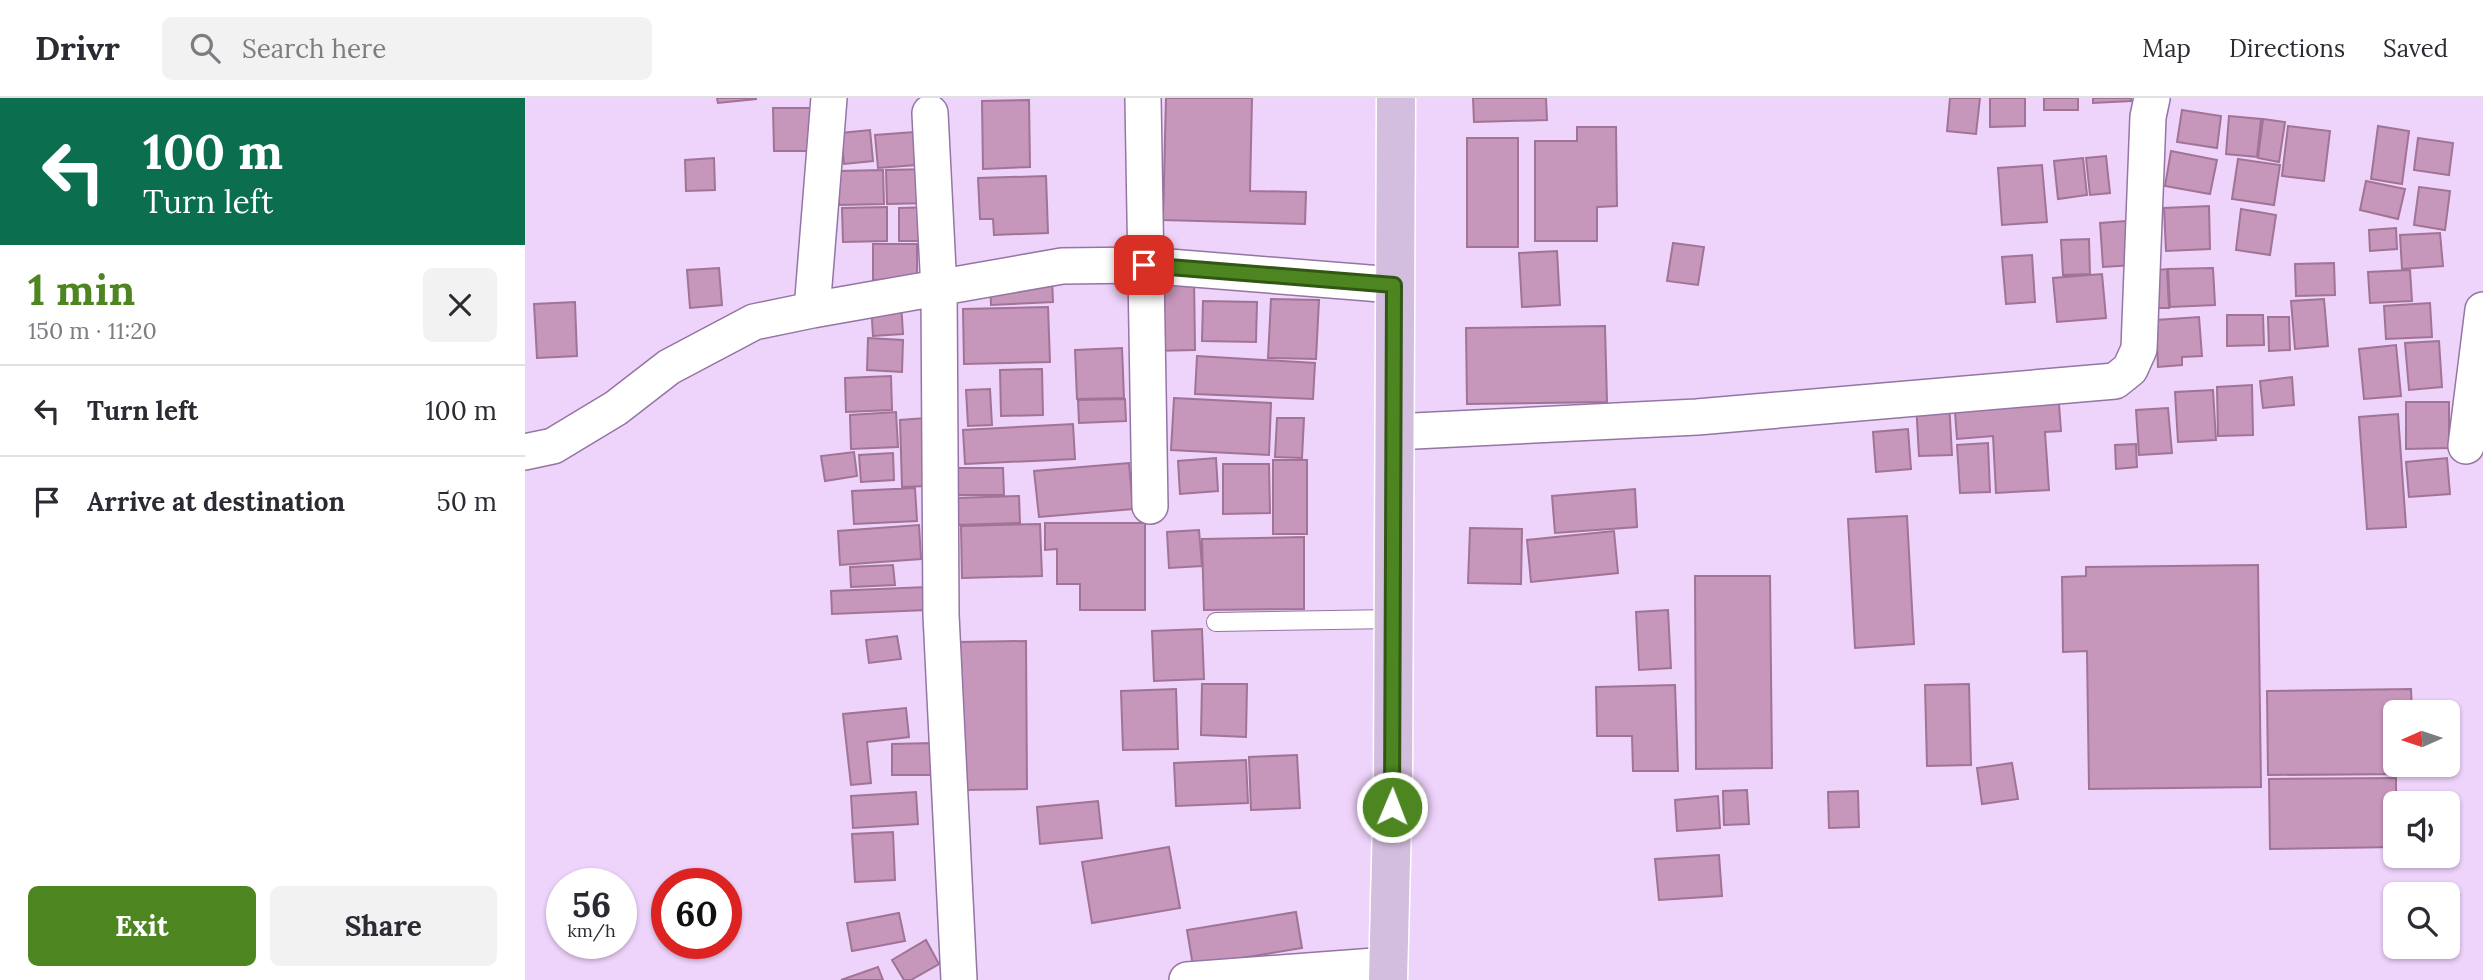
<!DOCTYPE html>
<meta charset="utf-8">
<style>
:root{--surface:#fff;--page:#f2f2f3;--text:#2b2b33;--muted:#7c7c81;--line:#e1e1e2;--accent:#4d8621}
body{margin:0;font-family:Lora,serif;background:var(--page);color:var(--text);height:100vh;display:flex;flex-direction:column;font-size:26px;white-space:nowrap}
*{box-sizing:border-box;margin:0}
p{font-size:23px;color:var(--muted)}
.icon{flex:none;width:38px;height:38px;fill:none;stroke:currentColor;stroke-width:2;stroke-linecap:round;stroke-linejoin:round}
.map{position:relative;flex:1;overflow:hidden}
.drawer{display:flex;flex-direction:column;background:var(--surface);width:525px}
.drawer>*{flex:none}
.banner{background:#0b6e4f;color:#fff;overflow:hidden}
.needle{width:46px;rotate:267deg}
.buttons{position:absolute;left:1858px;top:602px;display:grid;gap:14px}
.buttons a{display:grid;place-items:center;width:77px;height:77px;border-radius:10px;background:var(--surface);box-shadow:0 2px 5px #0004;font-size:35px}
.speed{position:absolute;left:21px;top:770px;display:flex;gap:14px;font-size:35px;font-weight:700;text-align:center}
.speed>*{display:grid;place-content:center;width:91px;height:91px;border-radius:50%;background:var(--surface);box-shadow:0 2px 5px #0004;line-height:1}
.speed small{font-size:18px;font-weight:400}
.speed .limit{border:10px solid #d22;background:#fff;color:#111}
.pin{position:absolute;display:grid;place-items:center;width:60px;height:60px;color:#fff;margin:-30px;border-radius:14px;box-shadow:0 4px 10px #0006}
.me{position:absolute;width:77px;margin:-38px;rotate:1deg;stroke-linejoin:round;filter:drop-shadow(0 0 5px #0008)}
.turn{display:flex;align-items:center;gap:24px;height:147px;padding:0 28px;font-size:32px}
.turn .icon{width:91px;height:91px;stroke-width:2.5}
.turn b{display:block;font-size:49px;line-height:60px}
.round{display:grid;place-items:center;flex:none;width:74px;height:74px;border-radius:10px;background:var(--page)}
.overview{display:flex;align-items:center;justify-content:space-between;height:119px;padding:0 28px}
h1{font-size:42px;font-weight:800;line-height:52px;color:var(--accent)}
.action{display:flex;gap:14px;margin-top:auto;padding:14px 28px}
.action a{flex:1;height:80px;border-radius:10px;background:var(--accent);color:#fff;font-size:28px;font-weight:800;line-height:80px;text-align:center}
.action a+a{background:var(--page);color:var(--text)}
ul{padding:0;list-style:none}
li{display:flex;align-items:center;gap:21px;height:91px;padding:0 28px;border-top:2px solid var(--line)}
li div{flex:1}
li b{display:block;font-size:26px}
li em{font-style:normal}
header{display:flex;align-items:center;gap:42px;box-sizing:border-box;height:98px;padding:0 35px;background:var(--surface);border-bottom:2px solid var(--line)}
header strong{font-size:33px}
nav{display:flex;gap:38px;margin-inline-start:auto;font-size:24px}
.search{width:490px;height:63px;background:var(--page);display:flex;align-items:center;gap:18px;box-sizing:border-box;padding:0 24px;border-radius:10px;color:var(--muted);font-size:26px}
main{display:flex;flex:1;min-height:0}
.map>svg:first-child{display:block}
</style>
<header>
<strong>Drivr</strong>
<div class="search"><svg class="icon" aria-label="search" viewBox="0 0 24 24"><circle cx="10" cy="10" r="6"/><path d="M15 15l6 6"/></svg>Search here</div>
<nav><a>Map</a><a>Directions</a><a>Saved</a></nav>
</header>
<main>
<section class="drawer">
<div class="banner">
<div class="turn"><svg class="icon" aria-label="left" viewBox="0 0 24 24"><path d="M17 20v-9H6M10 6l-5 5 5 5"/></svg><div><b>100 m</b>Turn left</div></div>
</div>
<div class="overview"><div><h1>1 min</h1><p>150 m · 11:20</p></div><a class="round"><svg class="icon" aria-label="close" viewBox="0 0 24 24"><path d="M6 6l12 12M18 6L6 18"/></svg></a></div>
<ul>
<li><svg class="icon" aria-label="left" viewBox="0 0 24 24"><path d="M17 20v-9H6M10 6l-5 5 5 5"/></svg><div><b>Turn left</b></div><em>100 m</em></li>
<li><svg class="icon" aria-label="arrive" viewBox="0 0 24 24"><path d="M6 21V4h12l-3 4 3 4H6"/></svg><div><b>Arrive at destination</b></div><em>50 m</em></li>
</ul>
<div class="action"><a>Exit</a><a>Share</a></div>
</section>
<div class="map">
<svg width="1958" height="882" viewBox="0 0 1958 882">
<rect width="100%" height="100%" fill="#eed3fb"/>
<!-- building -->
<path fill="#c696bb" stroke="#a17396" stroke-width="2" d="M192,0H231V1L193,5Z
M641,0H727L725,93L781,94L780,126L638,122Z
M948,0H1021L1022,22L949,24Z
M1425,0H1455L1451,36L1422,33Z
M1465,0H1500V28L1465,29Z
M1519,0H1553V12H1519Z
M1568,0H1606V3L1568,5Z
M504,2L505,69L458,71L457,3Z
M248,10H291V53H249Z
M1657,12L1696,18L1692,50L1652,44Z
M1704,18L1736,21L1732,59L1701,56Z
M1738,21L1760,24L1754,64L1733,60Z
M1763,28L1805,33L1799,83L1757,78Z
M1853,28L1884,33L1877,86L1846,81Z
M1052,29H1091L1092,108L1072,109V143H1010V43H1052Z
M345,32L348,63L319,66L316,35Z
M389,34L391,67L353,70L350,37Z
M942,40H993V149H942Z
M1893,40L1928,45L1924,77L1889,72Z
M1646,53L1692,62L1685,96L1640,88Z
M1581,58L1585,95L1565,97L1561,60Z
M189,60L190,92L161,93L160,62Z
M1558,60L1562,97L1533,101L1529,63Z
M1713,61L1755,67L1749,107L1707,101Z
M1517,67L1522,124L1477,127L1473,70Z
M406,71L407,105L362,106L361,72Z
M358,72L359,106L314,107V73Z
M521,78L523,135L469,137L468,121H455L453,80Z
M1841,83L1880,91L1873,121L1835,112Z
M1894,89L1925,93L1920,132L1889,127Z
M1684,108L1685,151L1641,153L1639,110Z
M362,109V143L318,144L317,110Z
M409,109L410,143H374V110Z
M1716,111L1751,117L1745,157L1711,152Z
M1614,122L1609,167L1578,169L1575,125Z
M1871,130L1872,151L1845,153L1844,132Z
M1915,135L1918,168L1877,171L1875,137Z
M1564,141L1565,176L1538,177L1536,142Z
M1148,145L1179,149L1173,187L1142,183Z
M348,146H392V181L348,182Z
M1032,153L1035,207L997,209L994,155Z
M1507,157L1510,204L1481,206L1477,159Z
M1809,165L1810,197L1771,198L1770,166Z
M194,170L197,207L165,210L162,172Z
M1688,170L1690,207L1645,209L1643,171Z
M1642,171L1644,210H1624L1623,173Z
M1885,172L1887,203L1845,205L1843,174Z
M1577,176L1581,220L1532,224L1528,180Z
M669,180L670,252L627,253L625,181Z
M527,181L528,204L466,207L465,184Z
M746,201L794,202L791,261L743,260Z
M1799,201L1803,248L1770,251L1766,203Z
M678,203L732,204L731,244L677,243Z
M50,204L52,258L12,260L9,206Z
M376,204L378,236L348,238L346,206Z
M1905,205L1907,239L1861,241L1859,208Z
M523,209L525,264L439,266L438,211Z
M1702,217H1738L1739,247L1702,248Z
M1674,219L1677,258L1657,259V267L1633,269L1631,222Z
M1743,219H1764L1765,252L1744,253Z
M1080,228L1082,304L942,306L941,230Z
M343,240L378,242L377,274L342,272Z
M1914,243L1917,289L1884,292L1880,245Z
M1871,247L1876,298L1839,301L1834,251Z
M597,250L599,300L552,301L550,252Z
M672,258L790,265L788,301L670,296Z
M517,271L518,317L476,318L475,272Z
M366,278L367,312L321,314L320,280Z
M1767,279L1769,307L1738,310L1735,283Z
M1727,287L1728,337L1693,338L1692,289Z
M465,291L467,327L443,328L441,292Z
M1688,292L1691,342L1653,344L1650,294Z
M1533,293L1536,333L1520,334L1524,392L1471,395L1468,338L1432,341L1429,301Z
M649,300L746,305L744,357L646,352Z
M600,301L601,323L554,325L553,302Z
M1424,303L1427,357L1394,358L1391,305Z
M1881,304H1924V350L1881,351Z
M1643,310L1647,355L1614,357L1611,312Z
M371,314L373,349L326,351L325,317Z
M1873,316L1881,429L1842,431L1834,319Z
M400,320L402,388L377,389L375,322Z
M752,320H779L777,360L750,359Z
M548,326L550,361L440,366L438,332Z
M1383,331L1386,371L1351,374L1348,334Z
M1463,345L1465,394L1435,395L1432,347Z
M1611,346L1612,369L1591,371L1590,347Z
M329,354L332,378L300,383L296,358Z
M368,355L369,382L336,384L334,357Z
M691,360L693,393L655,396L653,363Z
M1922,360L1925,396L1884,399L1881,364Z
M748,362H782V436H748Z
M604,365L608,411L514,419L509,373Z
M698,366H744L745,415L698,416Z
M431,370H478L479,397H432Z
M390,390L392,423L329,426L327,393Z
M1110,391L1112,429L1030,435L1027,398Z
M494,398L495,425L430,427V400Z
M1382,418L1389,546L1330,550L1323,421Z
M520,425H620V512H555V486H532V451L520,452Z
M515,426L517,478L437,480L436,428Z
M394,427L396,461L315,467L313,433Z
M945,430L997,431L996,486L943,485Z
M674,432L677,468L644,470L642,434Z
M1089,433L1093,475L1006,484L1002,442Z
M779,439V511L679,512L677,441Z
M368,467L370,487L326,489L325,469Z
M1733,467L1736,689L1564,691L1562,553L1538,554L1537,479L1561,478V469Z
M1170,478H1245L1247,670L1171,671Z
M402,489V512L307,516L306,493Z
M1143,512L1146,570L1114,572L1111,514Z
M677,531L679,581L629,583L627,533Z
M372,538L376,561L344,565L341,542Z
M501,543L502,691L436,692L433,544Z
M677,586H722L721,639L676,637Z
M1444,586L1446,667L1402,668L1400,587Z
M1150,587L1153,673H1108L1107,638H1072L1071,589Z
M651,591L653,651L598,652L596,593Z
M1886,591L1887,614H1871V667H1887V676L1743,677L1742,593Z
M381,610L384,639L342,644L346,685L326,687L318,616Z
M407,645V677H367V646Z
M772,657L775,710L726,712L724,659Z
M721,662L723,705L651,708L649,665Z
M1487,665L1493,701L1457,706L1452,670Z
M1871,680V749L1745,751L1744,681Z
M1222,692L1224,726L1199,727L1198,693Z
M1333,693L1334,729L1304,730L1303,694Z
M391,694L393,726L328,730L326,698Z
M1193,698L1195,730L1152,733L1150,702Z
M573,703L577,740L515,746L512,709Z
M368,734L370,782L330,784L327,736Z
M644,749L655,810L567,825L557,764Z
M1194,757L1197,798L1134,802L1130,761Z
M771,814L777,850L668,868L662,832Z
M374,815L380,843L327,853L322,825Z
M401,842L414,866L386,882H379L367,862Z
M353,869L358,882H316Z"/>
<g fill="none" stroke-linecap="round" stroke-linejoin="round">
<defs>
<path id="service" d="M691,524L868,521"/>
<path id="minor" d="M618,0L625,408
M405,15L414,192L416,517L434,882
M287,212L304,0
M869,334L1172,319L1590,283L1605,271L1614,251L1623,19L1627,0
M1941,348L1958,212
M0,354L28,348L91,310L144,269L229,224L287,212L537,168L619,167L869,187
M662,882L863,867"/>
<path id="primary" d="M863,882L868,683L871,0"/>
</defs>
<!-- service casing -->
<use href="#service" stroke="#9475a3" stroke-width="20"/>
<!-- minor casing -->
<use href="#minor" stroke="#9475a3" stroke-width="38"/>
<!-- primary casing -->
<use href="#primary" stroke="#fff" stroke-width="41"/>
<!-- service -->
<use href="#service" stroke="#fff" stroke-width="18"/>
<!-- minor -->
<use href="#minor" stroke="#fff" stroke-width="35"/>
<!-- primary -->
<use href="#primary" stroke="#d4bedf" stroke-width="38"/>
</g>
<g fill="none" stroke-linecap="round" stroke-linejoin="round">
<defs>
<path id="route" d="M619,167L869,187L867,709"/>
</defs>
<!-- route casing -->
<use href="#route" stroke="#325715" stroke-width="18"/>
<!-- route -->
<use href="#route" stroke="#4d8621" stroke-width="12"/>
</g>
</svg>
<div class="buttons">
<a><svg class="needle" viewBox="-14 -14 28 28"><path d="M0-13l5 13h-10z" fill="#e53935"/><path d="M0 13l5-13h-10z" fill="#7c7c81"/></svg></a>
<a><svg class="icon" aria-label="sound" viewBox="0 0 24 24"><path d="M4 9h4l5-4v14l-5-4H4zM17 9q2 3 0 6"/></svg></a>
<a><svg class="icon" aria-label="search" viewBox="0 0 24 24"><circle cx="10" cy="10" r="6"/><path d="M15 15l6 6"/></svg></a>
</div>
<div class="speed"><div>56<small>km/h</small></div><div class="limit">60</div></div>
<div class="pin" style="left:619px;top:167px;background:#d93025"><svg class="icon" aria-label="arrive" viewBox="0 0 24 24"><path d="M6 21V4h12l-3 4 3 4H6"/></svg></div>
<svg class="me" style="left:867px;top:709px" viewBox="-20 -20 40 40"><circle r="17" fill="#4d8621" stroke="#fff" stroke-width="3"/><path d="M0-11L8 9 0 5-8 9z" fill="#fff"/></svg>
</div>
</main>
